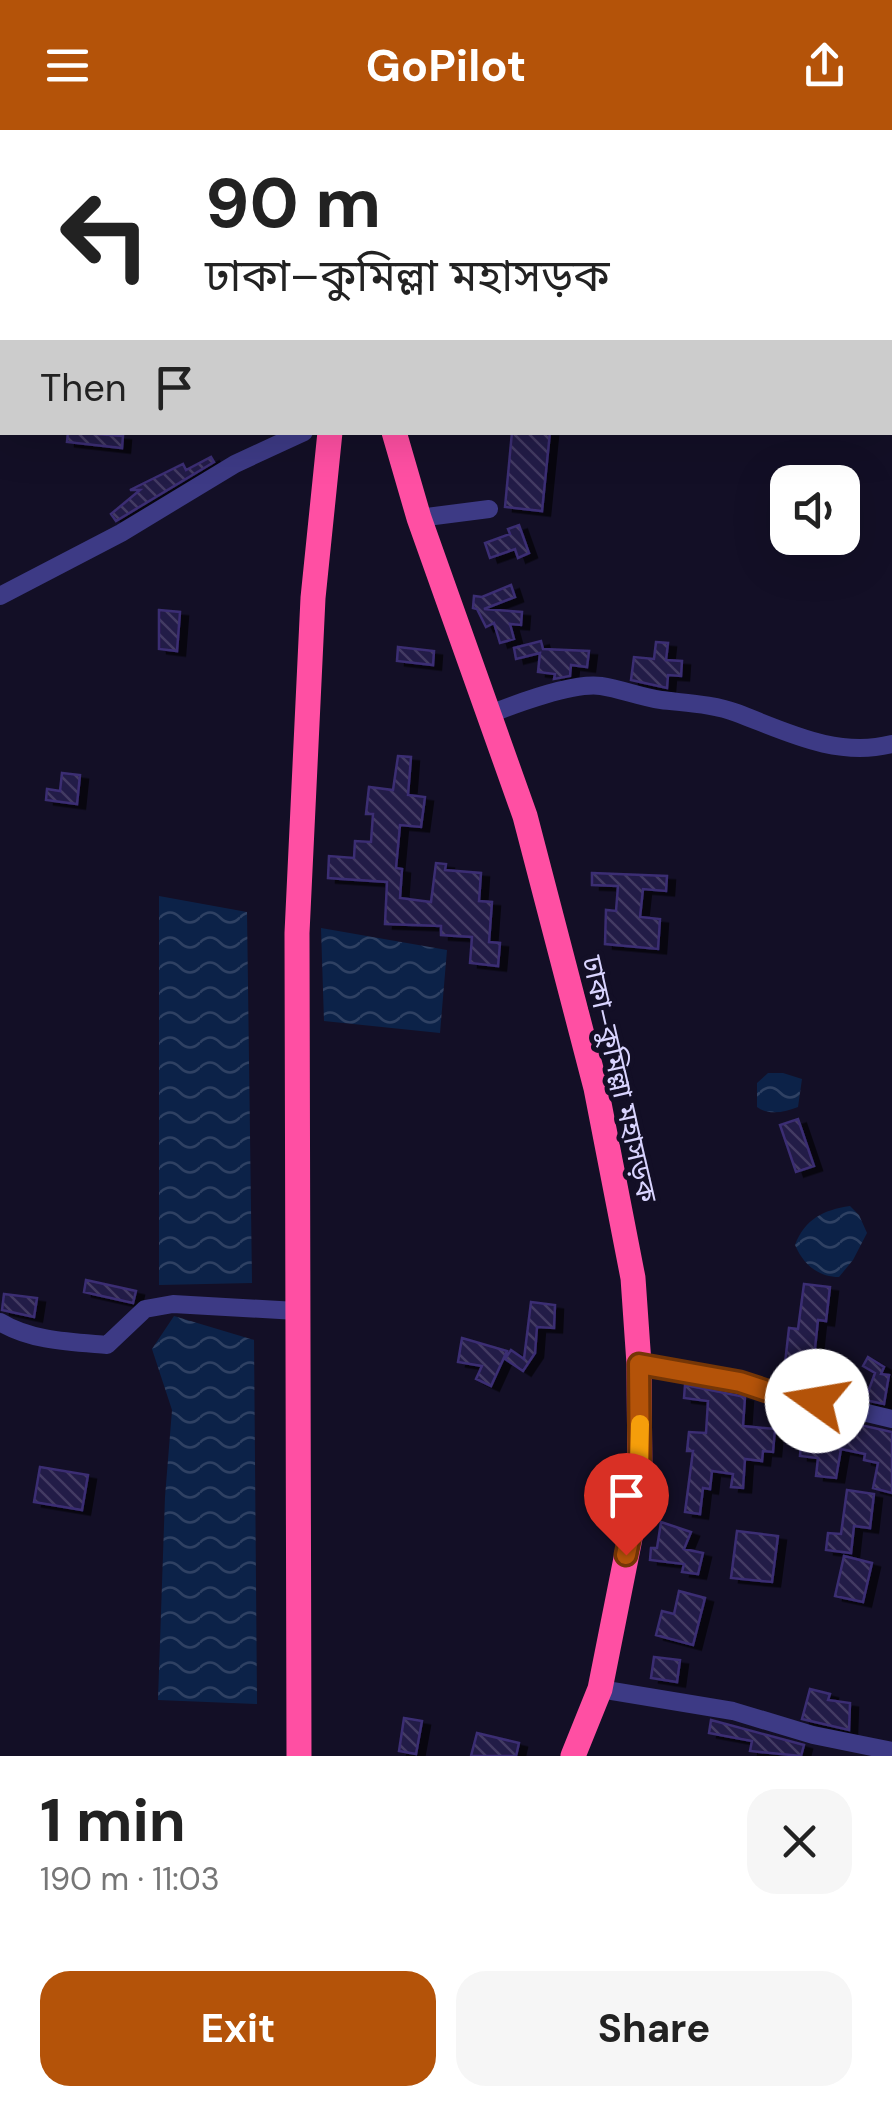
<!DOCTYPE html>
<meta charset="utf-8">
<style>
:root{--surface:#fff;--page:#f6f6f6;--text:#222;--muted:#767676;--accent:#b45309}
body{margin:0;font-family:"DM Sans","Noto Sans Bengali",sans-serif;background:var(--page);color:var(--text);height:100vh;display:flex;flex-direction:column;font-size:38px;white-space:nowrap}
*{box-sizing:border-box;margin:0}
p{font-size:32px;color:var(--muted)}
.icon{flex:none;width:55px;height:55px;fill:none;stroke:currentColor;stroke-width:2;stroke-linecap:round;stroke-linejoin:round}
.map{position:relative;height:1626px;overflow:hidden}
.side{display:flex;flex-direction:column;background:var(--surface);flex:1}
.side>*{flex:none}
.guide{position:absolute;left:0px;top:0px;width:892px;height:305px;box-shadow:0 10px 40px #0002;background:#fff;color:var(--text);overflow:hidden}
.tools{position:absolute;left:770px;top:335px;display:grid;gap:20px}
.tools a{display:grid;place-items:center;width:90px;height:90px;border-radius:20px;background:var(--surface);box-shadow:0 10px 40px #0002;font-size:50px}
.pin{position:absolute;display:grid;place-items:center;width:85px;height:85px;color:#fff;margin:-102px -42px;border-radius:50% 50% 50% 0;rotate:-45deg;box-shadow:0 0 10px #0007}
.pin .icon{rotate:45deg}
.me{position:absolute;width:110px;margin:-55px;rotate:283deg;stroke-linejoin:round;filter:drop-shadow(0 0 8px #0008)}
.turn{display:flex;align-items:center;gap:35px;height:210px;padding:0 40px;font-size:45px}
.turn .icon{width:130px;height:130px;stroke-width:2.5}
.turn b{display:block;font-size:70px;line-height:85px}
.then{display:flex;align-items:center;height:95px;padding:0 40px;background:#0003;gap:20px;font-size:38px}
.round{display:grid;place-items:center;flex:none;width:105px;height:105px;border-radius:30px;background:var(--page)}
.headline{display:flex;align-items:center;justify-content:space-between;height:170px;padding:0 40px}
h1{font-size:60px;font-weight:700;line-height:75px}
.action{display:flex;gap:20px;margin-top:auto;padding:20px 40px}
.action a{flex:1;height:115px;border-radius:30px;background:var(--accent);color:#fff;font-size:40px;font-weight:700;line-height:115px;text-align:center}
.action a+a{background:var(--page);color:var(--text)}
header{display:flex;justify-content:space-between;align-items:center;height:130px;padding:0 40px;background:var(--accent);color:#fff;font-size:45px;font-weight:700}
.map>svg:first-child{display:block}
</style>
<header><svg class="icon" aria-label="menu" viewBox="0 0 24 24"><path d="M4 6h16M4 12h16M4 18h16"/></svg>GoPilot<svg class="icon" aria-label="share" viewBox="0 0 24 24"><path d="M12 15V3M7 8l5-5 5 5M5 13v7h14v-7"/></svg></header>
<div class="map">
<svg width="892" height="1626" viewBox="0 0 892 1626">
<defs>
<pattern id="water-waves" width="16" height="10" patternUnits="userSpaceOnUse" patternTransform="scale(2.5)"><rect width="16" height="10" fill="#0c2248"/><path d="M0 5q4-4 8 0t8 0" fill="none" stroke="#2f4163"/></pattern>
<pattern id="building-back-hatch" width="6" height="6" patternUnits="userSpaceOnUse" patternTransform="scale(2.5)"><rect width="6" height="6" fill="#241b47"/><path d="M-1 5l2 2M0 0l6 6M5-1l2 2" fill="none" stroke="#433b63"/></pattern>
<filter id="shadow"><feDropShadow dx="8" dy="4.5" stdDeviation="0" flood-color="#0009"/></filter>
</defs>
<rect width="100%" height="100%" fill="#130f26"/>
<!-- water -->
<path fill="url(#water-waves)" d="M159,766L247,782L252,1153L159,1155Z
M321,798L447,820L440,903L324,891Z
M768,943H783L802,949L798,977C785,982 769,986 757,977V953Z
M850,1076L859,1085L867,1103L853,1130L839,1147C818,1147 803,1134 795,1115C805,1089 823,1080 850,1076Z
M174,1186L254,1210L257,1574L158,1570L165,1367L172,1280L152,1219Z"/>
<!-- building -->
<path fill="url(#building-back-hatch)" stroke="#3b2d73" stroke-width="2.5" filter="url(#shadow)" d="M68,302L123,306L122,318L67,312Z
M512,302H550L542,381L505,377Z
M211,327L214,332L116,391L111,384L140,360H130L183,334L186,340Z
M519,395L529,423L518,428L515,419L490,428L485,413L510,404L508,399Z
M511,455L515,467L484,479L522,482L521,495L510,494L514,509L500,513L494,493L486,497L477,479L473,478L474,466L482,467Z
M159,480L180,482L177,521L159,519Z
M541,511L543,519L589,521L587,537L571,535L570,546L554,549L555,544L538,542L540,523L516,529L514,518Z
M656,512L668,513L666,530L682,531L681,546L668,545L667,558L631,550L634,527L654,529Z
M398,517L434,521L433,535L397,531Z
M398,626L411,627L408,665L425,667L421,697L400,695L396,738L402,739L400,768L431,772L436,733L446,734L445,740L481,743L479,771L492,772L489,812L500,813L498,836L470,833L472,807L441,805V796L385,794L387,752L328,748L329,726L354,728L355,711L371,712L373,684H366L369,657L393,660Z
M62,643L80,645L77,674L46,670L47,659L60,661Z
M592,743L667,746L666,761L643,759L640,787L660,789L658,819L605,814L606,780L616,781L618,756L592,755Z
M798,989L814,1036L796,1042L780,995Z
M86,1150L136,1161L133,1173L84,1162Z
M804,1154L830,1157L826,1191L818,1190L814,1228L802,1227L801,1244L784,1242L789,1198L798,1199Z
M4,1164L37,1168L34,1187L2,1180Z
M531,1172L555,1175L554,1198L537,1197L535,1223L523,1241L505,1229L511,1220L524,1229Z
M462,1208L507,1221L491,1256L476,1249L482,1236L458,1232Z
M868,1227L884,1237L881,1244L889,1245L884,1274L865,1270L875,1243L863,1236Z
M685,1255L745,1267L743,1296L775,1299L773,1322L763,1321L762,1331L745,1329L743,1358L731,1357L733,1344L712,1341L710,1359L703,1358L700,1384L685,1382L693,1321H687L689,1302L706,1303L708,1271L684,1268Z
M807,1283L892,1302V1363L873,1358L878,1333L864,1330L865,1324L841,1319L836,1348L816,1346L818,1328L800,1326L801,1312L807,1313L810,1287Z
M40,1337L88,1345L82,1380L34,1372Z
M847,1360L874,1364L870,1398L854,1396L851,1423L826,1420L828,1403L841,1404Z
M661,1392L691,1402L684,1419L703,1423L698,1444L682,1442L684,1434L650,1430L651,1418H657Z
M737,1401L778,1406L772,1452L731,1448Z
M844,1426L872,1433L863,1472L835,1466Z
M679,1461L705,1468L693,1515L656,1505L662,1481L674,1484Z
M654,1527L680,1530L677,1552L651,1548Z
M810,1559L830,1564L828,1570L850,1573L849,1600L802,1589Z
M404,1588L422,1591L416,1624L399,1621Z
M711,1590L804,1615L801,1626L750,1621L752,1611L709,1603Z
M477,1603L519,1613L516,1626H471Z"/>
<g fill="none" stroke-linecap="round" stroke-linejoin="round">
<!-- minor -->
<path stroke="#3d3a85" stroke-width="18" d="M0,152L2,146
M419,388L489,379
M0,466L121,403L235,334L304,302
M490,584C515,574 574,552 601,556C621,559 640,567 661,570C685,573 714,574 737,583C787,602 837,628 892,614
M0,1192C31,1211 71,1212 107,1215L145,1179L173,1174L297,1181
M639,1234L740,1252L788,1268L817,1271L892,1289
M600,1559L733,1581L813,1605L892,1621"/>
<!-- highway -->
<path stroke="#ff4fa3" stroke-width="25" d="M362,2L363,0
M387,2V0
M394,302L419,388L525,686L596,958L633,1148L639,1234L640,1358L600,1559L573,1626
M299,1626L297,803L313,468L330,302"/>
</g>
<g fill="none" stroke-linecap="round" stroke-linejoin="round">
<defs>
<path id="route" d="M626,1425L640,1358L639,1234L740,1252L788,1268L817,1271"/>
</defs>
<!-- route casing -->
<use href="#route" stroke="#753606" stroke-width="25"/>
<!-- route -->
<use href="#route" stroke="#b45309" stroke-width="18"/>
<!-- slow -->
<path stroke="#f59e0b" stroke-width="18" d="M638,1368L640,1294"/>
</g>
<g text-anchor="middle" stroke-width="10" stroke-linejoin="round" paint-order="stroke">
<!-- street labels -->
<g font-size="28" fill="#d9d4ff" stroke="#130f26">
<text transform="translate(620 949) rotate(77)" y="10">ঢাকা–কুমিল্লা মহাসড়ক</text>
</g>
</g>
</svg>
<div class="tools">
<a><svg class="icon" aria-label="sound" viewBox="0 0 24 24"><path d="M4 9h4l5-4v14l-5-4H4zM17 9q2 3 0 6"/></svg></a>
</div>
<div class="pin" style="left:626px;top:1425px;background:#d93025"><svg class="icon" aria-label="arrive" viewBox="0 0 24 24"><path d="M6 21V4h12l-3 4 3 4H6"/></svg></div>
<svg class="me" style="left:817px;top:1271px" viewBox="-20 -20 40 40"><circle r="19" fill="#fff"/><path d="M0-13L10 11 0 6-10 11z" fill="#b45309"/></svg>
<div class="guide">
<div class="turn"><svg class="icon" aria-label="left" viewBox="0 0 24 24"><path d="M17 20v-9H6M10 6l-5 5 5 5"/></svg><div><b>90 m</b>ঢাকা–কুমিল্লা মহাসড়ক</div></div>
<div class="then">Then<svg class="icon" aria-label="arrive" viewBox="0 0 24 24"><path d="M6 21V4h12l-3 4 3 4H6"/></svg></div>
</div>
</div>
<section class="side">
<div class="headline"><div><h1>1 min</h1><p>190 m · 11:03</p></div><a class="round"><svg class="icon" aria-label="close" viewBox="0 0 24 24"><path d="M6 6l12 12M18 6L6 18"/></svg></a></div>
<div class="action"><a>Exit</a><a>Share</a></div>
</section>
